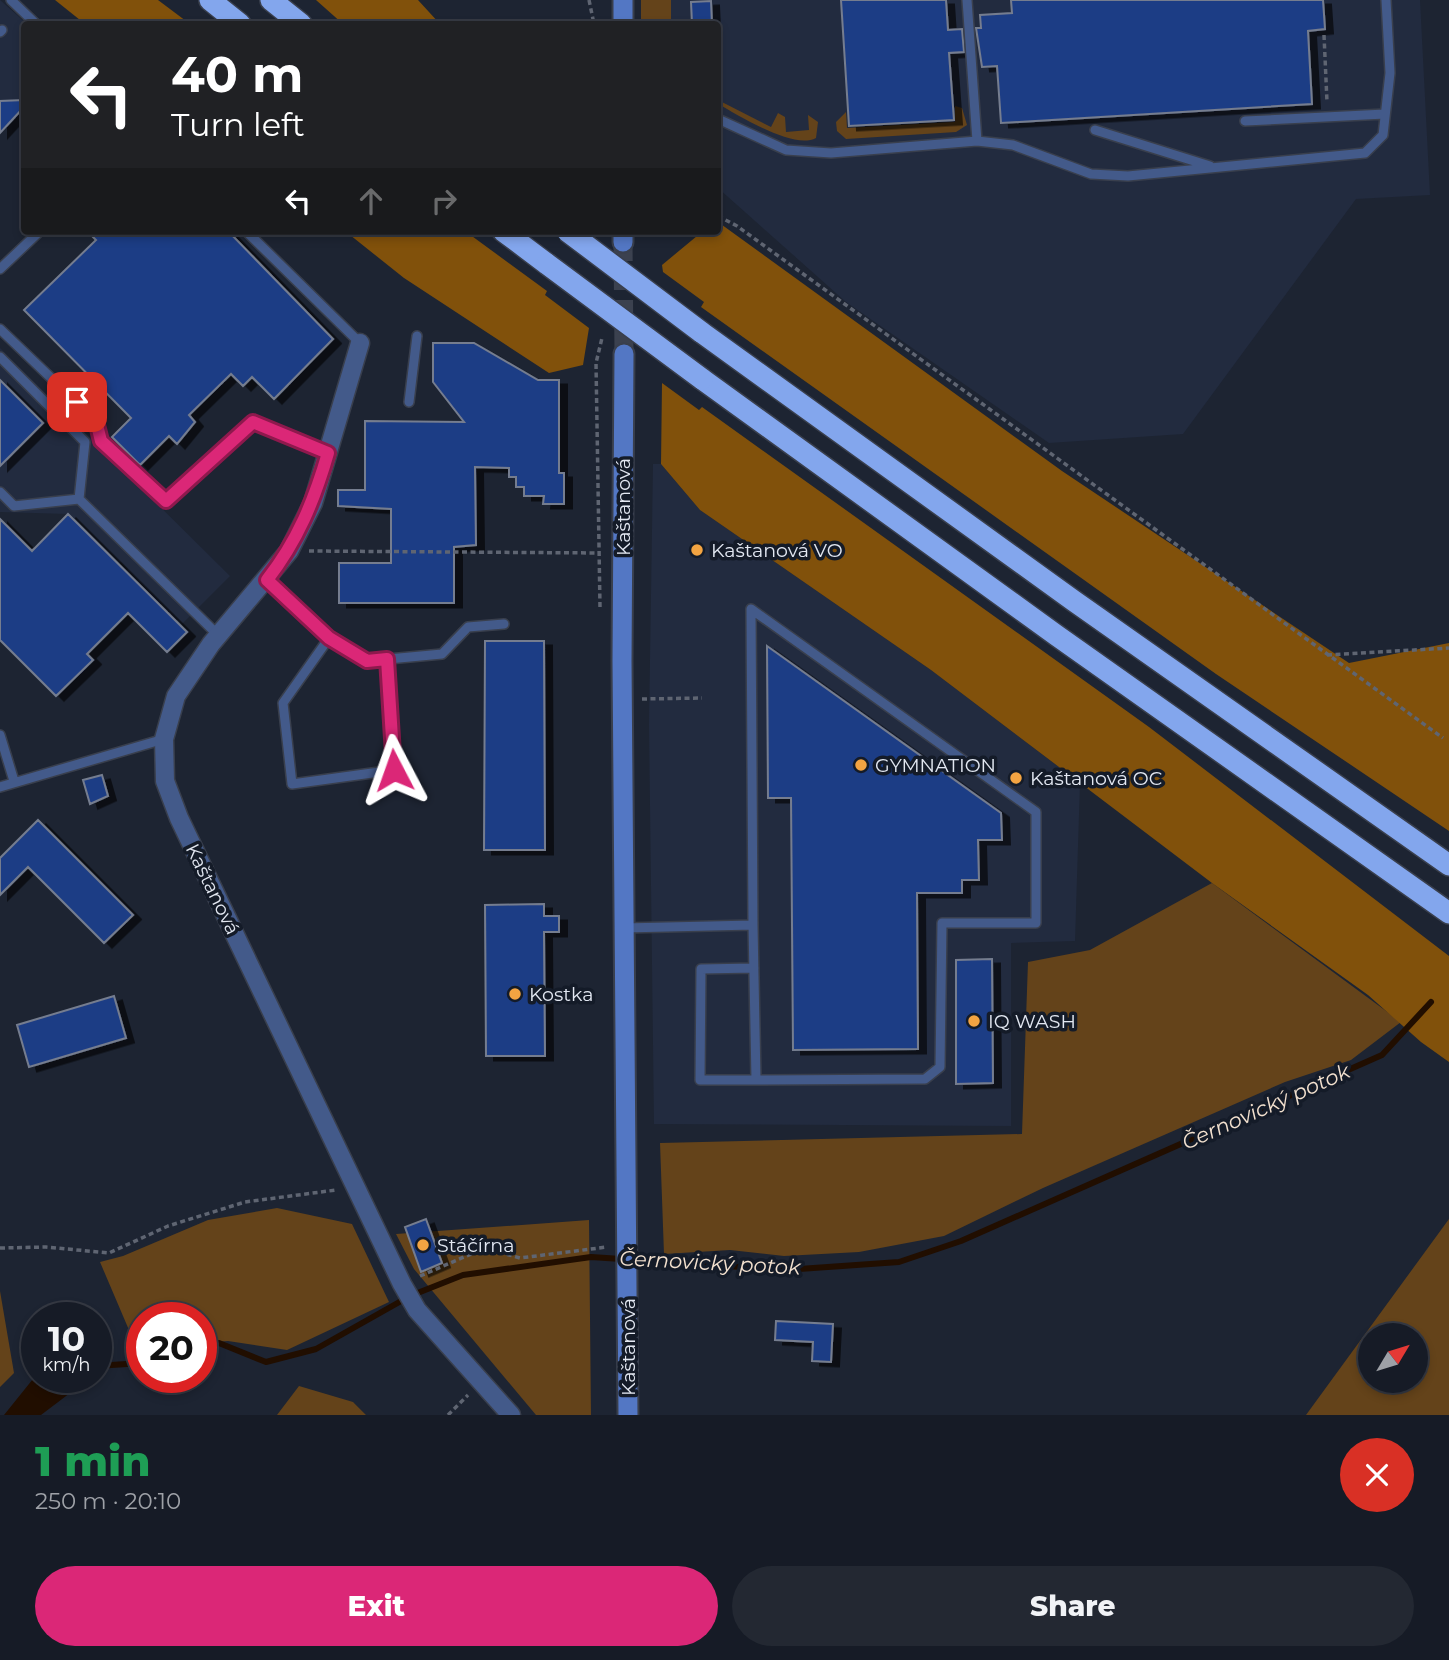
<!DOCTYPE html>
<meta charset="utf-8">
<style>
:root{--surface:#161b26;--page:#232832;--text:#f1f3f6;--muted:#9ea1a7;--line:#353943;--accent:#db2777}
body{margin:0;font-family:Montserrat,sans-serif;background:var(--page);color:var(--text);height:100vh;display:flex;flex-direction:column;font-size:26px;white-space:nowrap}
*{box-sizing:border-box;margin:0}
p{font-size:23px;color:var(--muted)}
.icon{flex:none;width:38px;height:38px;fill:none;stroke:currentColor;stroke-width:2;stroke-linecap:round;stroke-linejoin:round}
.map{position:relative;height:1415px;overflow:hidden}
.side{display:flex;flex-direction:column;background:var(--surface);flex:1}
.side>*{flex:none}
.guide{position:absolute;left:21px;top:21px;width:700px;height:214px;border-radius:7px;box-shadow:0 4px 10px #0003,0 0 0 2px var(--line);background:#202124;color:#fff;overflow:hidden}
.needle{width:46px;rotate:52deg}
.buttons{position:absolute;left:1358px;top:1323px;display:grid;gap:14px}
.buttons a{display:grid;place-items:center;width:70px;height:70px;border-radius:50%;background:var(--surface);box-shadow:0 4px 10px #0003,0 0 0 2px var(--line);font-size:35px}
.speed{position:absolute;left:21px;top:1302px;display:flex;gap:14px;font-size:35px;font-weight:700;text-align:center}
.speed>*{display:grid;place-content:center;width:91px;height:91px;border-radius:50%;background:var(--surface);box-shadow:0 4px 10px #0003,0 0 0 2px var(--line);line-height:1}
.speed small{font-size:18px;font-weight:400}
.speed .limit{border:10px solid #d22;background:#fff;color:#111}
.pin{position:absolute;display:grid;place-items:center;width:60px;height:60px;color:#fff;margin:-30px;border-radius:14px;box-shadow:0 4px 10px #0006}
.me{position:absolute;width:77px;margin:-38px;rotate:356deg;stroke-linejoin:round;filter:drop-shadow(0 0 5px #0008)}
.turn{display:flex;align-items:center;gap:24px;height:147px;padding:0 35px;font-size:32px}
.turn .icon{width:91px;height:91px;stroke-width:2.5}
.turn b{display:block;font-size:49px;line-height:60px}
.lanes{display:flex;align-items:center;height:66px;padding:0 35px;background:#0003;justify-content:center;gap:35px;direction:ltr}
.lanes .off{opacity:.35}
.round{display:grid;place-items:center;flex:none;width:74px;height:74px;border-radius:37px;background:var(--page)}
.headline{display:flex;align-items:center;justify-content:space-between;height:119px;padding:0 35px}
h1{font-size:42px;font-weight:800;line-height:52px;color:#1e9e55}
.primary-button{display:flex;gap:14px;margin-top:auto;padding:14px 35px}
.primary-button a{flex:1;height:80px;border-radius:42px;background:var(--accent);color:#fff;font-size:28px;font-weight:800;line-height:80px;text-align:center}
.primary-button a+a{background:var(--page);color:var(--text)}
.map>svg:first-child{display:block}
</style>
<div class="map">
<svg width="1449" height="1415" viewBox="0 0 1449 1415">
<defs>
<filter id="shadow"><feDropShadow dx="8" dy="4.5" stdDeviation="0" flood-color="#0009"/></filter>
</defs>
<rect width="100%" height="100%" fill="#1d2432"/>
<!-- built -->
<path fill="#222b3f" d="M0,0L27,24H24V108L0,133Z
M641,0H1420L1430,195L1356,199L1183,434L1049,443L846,302L718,188V24H641Z
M0,348L230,576L180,626L126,572L128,569L121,562L118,564L68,514L0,512Z
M653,464H661L700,510L931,670L1080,783L1075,941L1011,943V1126L654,1124L649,725Z"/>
<!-- green -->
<path fill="#64431a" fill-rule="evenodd" d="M641,0H671V24H641Z
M718,100L771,127L778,113L785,117L786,132L809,130L808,115L818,122L816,138C793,150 740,116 718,104Z
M955,106L962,108L967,125L956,132L846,139L837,131L836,122L846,112L847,128L955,122Z
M1212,883L1401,1022L1351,1060L1285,1082L1043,1188L944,1236L859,1252L784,1256L730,1250L664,1254L660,1143L1022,1134L1028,962L1090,950Z
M277,1208L352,1224L389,1302L287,1350L228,1341L201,1343V1318H142V1349L128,1350L129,1330L100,1262L123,1256L208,1220Z
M1449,1219V1415H1306ZM1416,1335V1381H1370V1335Z
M589,1220L591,1415H536L414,1269L396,1234Z
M0,1291L14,1373L0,1387Z
M299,1386L353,1402L366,1415H277Z"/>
<!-- forest -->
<path fill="#81510b" d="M55,0H158L190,24H85Z
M316,0H418L440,24H343Z
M718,222L1062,471L1349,663L1449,643V831L1216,674L701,307L704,302L663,272L662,265L703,231H718Z
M345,231H465L547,291L545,295L589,328L583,365L549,373L404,278Z
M662,383L699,410L702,407L1149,727L1449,956V1062L1421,1042L1368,995L1212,883L931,670L700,510L661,464Z"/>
<!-- water -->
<path fill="#210e00" d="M37,1374V1377H70V1393L41,1415H4Z"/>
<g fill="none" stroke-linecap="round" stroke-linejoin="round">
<!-- stream -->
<path stroke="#210e00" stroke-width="6" d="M201,1348L219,1343L266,1362L316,1349L410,1296L463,1275L591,1257L785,1270L899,1262L961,1241L1382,1055L1431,1002
M96,1366L142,1363"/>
</g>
<!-- building -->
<path fill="#1f3e85" stroke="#757d8f" stroke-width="2" filter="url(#shadow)" d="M841,0H946L948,30L962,29L964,52L949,53L954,120L849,126Z
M1011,0H1323L1325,29L1308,31L1312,104L1001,123L997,66L982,67L976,28H981L980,15L1012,13Z
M711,1L712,24H692L691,2Z
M24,100V107L0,133V101Z
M87,231H228L333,339L274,399L252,377L243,386L231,374L189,415L195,422L177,444L169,436L140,465L112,437L131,418L24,310L96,240Z
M433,343H474L538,380H559V473H564V504H543L544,496H524V487H516V477H509V468L475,467L476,545L454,547V603H339V563H391V509L338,506V490H365V421L464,422L433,382Z
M0,380L43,423L0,466Z
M68,514L187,632L167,652L128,613L87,654L93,660L56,696L0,640V519L32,551Z
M485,641H544L545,850H484Z
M767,646L1001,813L1002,840H978L979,880H962V893H917L918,1049L793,1050L791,798H768Z
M102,775L108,796L90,804L83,780Z
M38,820L133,915L104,943L28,867L0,895V858Z
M544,904V916H559V932H544L545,1056H486L485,905Z
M992,959L993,1083L956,1084V960Z
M114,996L126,1038L29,1067L17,1025Z
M426,1219L442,1263L421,1272L405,1227Z
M776,1321L833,1324L831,1362L812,1361L813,1342L775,1340Z"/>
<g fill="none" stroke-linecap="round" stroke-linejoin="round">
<!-- secondary-tunnel -->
<path stroke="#3b414f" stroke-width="19" stroke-dasharray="19 10" stroke-linecap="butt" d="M623,242L624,354"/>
<defs>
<path id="service" d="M11,0L36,24
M967,0L977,141
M0,32L2,30
M718,119L786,150L831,153L977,141L1013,145L1091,174L1128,176L1365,153L1383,135L1390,73L1386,0
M1245,121L1385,114
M1095,130L1210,166
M246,231L360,343
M0,269L40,231
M0,329L96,421L101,441L166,501L253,422L328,453
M0,357L85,442L79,499
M409,402L417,336
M0,492L14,506L79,499L218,635
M267,580L329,638L283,703L292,784L394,770L387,659
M329,638L367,661L442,654L468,627L504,624
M0,735L14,781
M0,787L164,739
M624,928L753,925L756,1080L925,1079L940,1067L942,923H1036V812L751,609L753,925
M754,968L701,969L700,1080H756"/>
<path id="minor" d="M360,343L313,503L289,551L211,644L176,696L164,739L165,781L179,818L402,1284L417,1310L511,1415"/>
<path id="secondary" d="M623,0V24
M623,231V242
M624,354L622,661L628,1415"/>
<path id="motorway" d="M210,0L240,24
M271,0L301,24
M503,231L547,264
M701,332L1074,601L1449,865
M702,379L1056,635L1449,913"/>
</defs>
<!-- service casing -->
<use href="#service" stroke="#393f4d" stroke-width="12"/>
<!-- minor casing -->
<use href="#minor" stroke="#393f4d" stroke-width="21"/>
<!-- secondary casing -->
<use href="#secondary" stroke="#393f4d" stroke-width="23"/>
<!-- motorway casing -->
<use href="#motorway" stroke="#393f4d" stroke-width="24"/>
<!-- path -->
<path stroke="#5f6572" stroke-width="3.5" stroke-dasharray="5 3.5" stroke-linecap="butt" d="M589,0L594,24
M1324,35L1327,102
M718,216L737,226L1443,738
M309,551L600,553
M600,607L596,363L602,338
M1327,655L1449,648
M642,699L702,698
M0,1248L46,1247L109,1253L168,1226L245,1202L336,1190
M420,1276L485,1248L520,1258L607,1247
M448,1415L468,1395"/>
<!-- service -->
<use href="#service" stroke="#435a8a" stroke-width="9"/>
<!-- minor -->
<use href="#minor" stroke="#435a8a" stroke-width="18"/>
<!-- secondary -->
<use href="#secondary" stroke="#5377c4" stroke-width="19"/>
<!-- motorway -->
<use href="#motorway" stroke="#83a6ed" stroke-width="21"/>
<defs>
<path id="motorway-bridge" d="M567,231L701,332
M547,264L702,379"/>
</defs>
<!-- motorway-bridge casing -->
<use href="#motorway-bridge" stroke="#393f4d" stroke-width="24" stroke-linecap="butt"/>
<!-- motorway-bridge -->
<use href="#motorway-bridge" stroke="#83a6ed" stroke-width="21"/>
</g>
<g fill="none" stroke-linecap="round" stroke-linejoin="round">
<defs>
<path id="route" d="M77,402L96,421L101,441L166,501L253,422L328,453C314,501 298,540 267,580L329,638L367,661L387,659L394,770"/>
</defs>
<!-- route casing -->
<use href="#route" stroke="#8e194d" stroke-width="18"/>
<!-- route -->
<use href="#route" stroke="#db2777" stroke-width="12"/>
</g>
<!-- markers -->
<g fill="#f3a442" stroke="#141b28" stroke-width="2.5">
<circle cx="697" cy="550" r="7"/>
<circle cx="861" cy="765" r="7"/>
<circle cx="1016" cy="778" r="7"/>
<circle cx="515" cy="994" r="7"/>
<circle cx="974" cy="1021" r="7"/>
<circle cx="423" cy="1245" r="7"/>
</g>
<g text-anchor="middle" stroke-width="7" stroke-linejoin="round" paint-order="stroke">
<!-- street labels -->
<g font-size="19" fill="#e3e8f2" stroke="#141b28">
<text transform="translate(623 507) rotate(-90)" y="7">Kaštanová</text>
<text transform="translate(213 889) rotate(64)" y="7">Kaštanová</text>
<text transform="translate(628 1347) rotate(-90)" y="7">Kaštanová</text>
</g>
<!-- poi labels -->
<g font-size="19" fill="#e3e8f2" stroke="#141b28" text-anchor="start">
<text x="711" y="557">Kaštanová VO</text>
<text x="875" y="772">GYMNATION</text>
<text x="1030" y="785">Kaštanová OC</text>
<text x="529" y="1001">Kostka</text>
<text x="988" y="1028">IQ WASH</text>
<text x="437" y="1252">Stáčírna</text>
</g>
<!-- water labels -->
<g font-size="21" font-style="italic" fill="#f3e1cf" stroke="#141b28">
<text transform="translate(1266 1107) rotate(-24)" y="7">Černovický potok</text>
<text transform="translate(710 1263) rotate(3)" y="7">Černovický potok</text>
</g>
</g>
</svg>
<div class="buttons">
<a><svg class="needle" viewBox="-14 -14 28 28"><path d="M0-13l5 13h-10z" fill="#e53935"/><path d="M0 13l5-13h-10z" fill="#9ea1a7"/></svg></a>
</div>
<div class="speed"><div>10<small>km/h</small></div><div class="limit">20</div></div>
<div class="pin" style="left:77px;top:402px;background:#d93025"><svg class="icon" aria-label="arrive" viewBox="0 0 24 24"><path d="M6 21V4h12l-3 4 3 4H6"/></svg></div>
<svg class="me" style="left:394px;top:770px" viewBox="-20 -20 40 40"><path d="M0-17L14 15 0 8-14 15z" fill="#db2777" stroke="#fff" stroke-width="4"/></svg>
<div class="guide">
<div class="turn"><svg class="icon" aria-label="left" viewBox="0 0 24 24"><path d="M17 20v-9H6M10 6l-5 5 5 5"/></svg><div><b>40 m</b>Turn left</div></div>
<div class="lanes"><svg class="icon" aria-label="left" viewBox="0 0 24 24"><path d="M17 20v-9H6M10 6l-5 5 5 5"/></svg><svg class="icon off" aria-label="ahead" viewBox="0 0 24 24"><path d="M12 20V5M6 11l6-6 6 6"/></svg><svg class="icon off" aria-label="right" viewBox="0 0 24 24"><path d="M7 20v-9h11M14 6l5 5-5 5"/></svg></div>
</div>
</div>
<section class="side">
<div class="headline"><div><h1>1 min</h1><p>250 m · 20:10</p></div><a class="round" style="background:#d93025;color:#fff"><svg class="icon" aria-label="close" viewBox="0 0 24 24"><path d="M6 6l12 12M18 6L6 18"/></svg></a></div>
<div class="primary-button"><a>Exit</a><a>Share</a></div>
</section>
